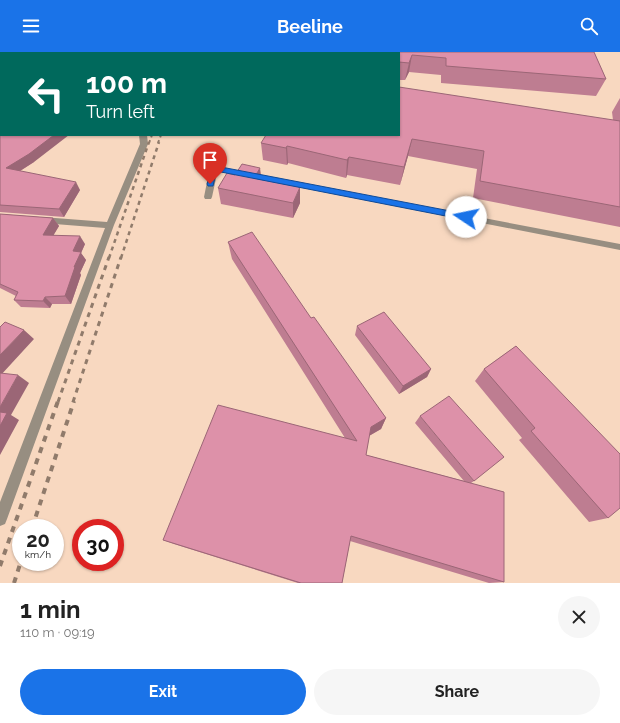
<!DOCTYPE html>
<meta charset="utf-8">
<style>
:root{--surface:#fff;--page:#f6f6f6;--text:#222;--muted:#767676;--accent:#1a73e8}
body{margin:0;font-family:Raleway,sans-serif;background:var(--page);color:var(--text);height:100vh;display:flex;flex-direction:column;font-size:15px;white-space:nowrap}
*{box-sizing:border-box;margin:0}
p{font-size:13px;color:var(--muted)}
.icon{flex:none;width:22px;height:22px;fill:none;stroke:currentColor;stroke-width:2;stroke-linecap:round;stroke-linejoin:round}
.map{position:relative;height:531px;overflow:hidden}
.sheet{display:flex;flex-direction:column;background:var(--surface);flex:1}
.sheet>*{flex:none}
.top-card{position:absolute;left:0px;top:0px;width:400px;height:84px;box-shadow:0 1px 3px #0004;background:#00695c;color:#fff;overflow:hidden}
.speed{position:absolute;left:12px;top:467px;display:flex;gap:8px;font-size:20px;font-weight:700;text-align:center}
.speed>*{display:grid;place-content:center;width:52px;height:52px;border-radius:50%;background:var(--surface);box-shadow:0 1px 3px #0004;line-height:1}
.speed small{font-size:10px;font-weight:400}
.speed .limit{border:6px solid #d22;background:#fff;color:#111}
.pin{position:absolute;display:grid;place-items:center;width:34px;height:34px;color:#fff;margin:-41px -17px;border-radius:50% 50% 50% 0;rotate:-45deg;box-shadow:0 0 4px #0007}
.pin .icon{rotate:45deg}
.me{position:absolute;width:44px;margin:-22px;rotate:281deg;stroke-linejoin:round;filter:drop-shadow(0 0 3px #0008)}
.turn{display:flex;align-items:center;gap:14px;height:84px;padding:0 20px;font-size:18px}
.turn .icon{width:52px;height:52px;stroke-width:2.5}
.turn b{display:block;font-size:28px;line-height:34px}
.round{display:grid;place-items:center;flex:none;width:42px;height:42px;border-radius:21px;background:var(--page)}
.summary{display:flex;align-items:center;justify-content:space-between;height:68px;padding:0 20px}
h1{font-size:24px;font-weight:700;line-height:30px}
.primary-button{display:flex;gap:8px;margin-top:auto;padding:8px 20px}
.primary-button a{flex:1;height:46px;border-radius:24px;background:var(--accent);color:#fff;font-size:16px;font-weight:700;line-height:46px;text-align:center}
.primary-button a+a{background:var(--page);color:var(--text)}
header{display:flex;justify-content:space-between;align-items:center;height:52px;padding:0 20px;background:var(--accent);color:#fff;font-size:18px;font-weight:700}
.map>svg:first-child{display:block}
</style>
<header><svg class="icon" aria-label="menu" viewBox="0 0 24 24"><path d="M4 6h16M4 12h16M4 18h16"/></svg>Beeline<svg class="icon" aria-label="search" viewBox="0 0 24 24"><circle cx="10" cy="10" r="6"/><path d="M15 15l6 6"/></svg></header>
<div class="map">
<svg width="620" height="531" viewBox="0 0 620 531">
<rect width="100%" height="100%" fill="#f8d8c0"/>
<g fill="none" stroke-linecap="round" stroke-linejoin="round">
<!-- minor -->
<path fill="#978e81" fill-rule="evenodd" d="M196,0H202L195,1Z
M139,83H147L148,92L114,173L7,467L5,472L0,474V450L105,176L42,171L38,168L42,165L107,170L140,92Z
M221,116L620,192V198L221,120L217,122L212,145L211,147H205L204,145L209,120L210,118Z"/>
<!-- rail-far3 -->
<path stroke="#907b6b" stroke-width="2" stroke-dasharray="3 3" stroke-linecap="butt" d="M149,91L152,83
M158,91L161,83"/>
<!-- rail-far2 -->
<path stroke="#907b6b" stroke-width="2.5" stroke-dasharray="4 4" stroke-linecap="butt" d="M109,206L149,90
M121,206L159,90"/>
<!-- rail-far1 -->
<path stroke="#907b6b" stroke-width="3" stroke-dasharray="5 5" stroke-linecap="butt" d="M58,350L109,205
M73,350L121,205"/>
<!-- rail -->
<path stroke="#907b6b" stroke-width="4" stroke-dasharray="6 6" stroke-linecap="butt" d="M32,476L74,349
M0,514L58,349
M14,531L21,509"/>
</g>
<!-- wall -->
<path fill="#be7d91" d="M0,0L1,1L34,110L20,119L80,138L64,165L0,160Z
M284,0H594L606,27L596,44L441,31V23L409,20L405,28H399V1H284Z
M620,46V175L473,146L477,117L408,104L400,133L347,123L346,126L288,111L287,113L263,108L261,91L613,68L612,60Z
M261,128L300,151L293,166L221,152L218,136Z
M0,162L53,166L59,174L53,183L85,192L81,201L86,208L80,221L81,223L71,252H52L50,256L21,255L14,248L16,244L0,236Z
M228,190L311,266L386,366L381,377L369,384L366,403L464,429L415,371L420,364L474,429L471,431L504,530L489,531L350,489L342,531H298L174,492L163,488L345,386L232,207Z
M357,274L431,317L427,325L399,342L355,283Z
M516,294L608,466L589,470L519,388L522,386L475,329L484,317Z"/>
<!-- shaded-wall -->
<path fill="#9b6676" d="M110,0H125L123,1H108Z
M412,3L409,20L405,28L409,11Z
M54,83H69L34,110L12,124L6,116Z
M412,87L408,104L400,133L404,115Z
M287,94L288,111L287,113L286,96Z
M349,105L347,123L346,126L347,108Z
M260,116L262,131L254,126Z
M76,130L80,138L64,165L59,157Z
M300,135V151L293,166V151Z
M53,166L59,174L49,191L43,183Z
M80,184L85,192L81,201L86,208L80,221L81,223L71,252L65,244L74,215L73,199Z
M45,245L52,252L50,256L43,249Z
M24,278L34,287L0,324V303Z
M431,317L427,325L399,342L403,334Z
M18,323L29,331L11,363L19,368L0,403V355Z
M386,366L381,377L367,385L371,375Z"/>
<!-- building -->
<path fill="#dd91a9" stroke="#9b6676" d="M0,0H110L108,1H1V83H54L29,102L6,116L76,130L59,157L0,153Z
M289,0H594L606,27L446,14V6L412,3L409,11L399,10V1H288Z
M399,35L620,69V155L480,129L484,99L412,87L404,115L349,105L347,108L287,94L286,96L261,91L266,83H399Z
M242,112L260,116L254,126L300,135L293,151L218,136L227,121L235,123Z
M0,162L53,166L43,183L80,184L73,199L81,200L74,215H75L65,244L45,245L43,249L14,248L18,240L0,232Z
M252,180L311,266L314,265L386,366L371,375L366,403L504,440V530L351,484L342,531H301L163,488L218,353L357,389L228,190Z
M384,260L431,317L403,334L357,274Z
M5,270L24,278L0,303V275Z
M516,294L620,402V456L608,466L531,379L535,376L484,317Z
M0,321L18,323L0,355Z
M449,344L504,405L474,429L420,364Z
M0,360L7,361L0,374Z"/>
<!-- route -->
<path fill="#1a73e8" stroke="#114b97" d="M221,115L466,162L470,165L466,168L221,120L216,121L213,134H208L207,132L211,118Z"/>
</svg>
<div class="speed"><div>20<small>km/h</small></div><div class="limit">30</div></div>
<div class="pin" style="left:210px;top:132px;background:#d93025"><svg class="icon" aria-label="arrive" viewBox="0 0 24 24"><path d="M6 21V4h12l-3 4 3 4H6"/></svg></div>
<svg class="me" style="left:466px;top:165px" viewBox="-20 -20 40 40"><circle r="19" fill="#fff"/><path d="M0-13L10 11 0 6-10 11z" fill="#1a73e8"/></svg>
<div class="top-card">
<div class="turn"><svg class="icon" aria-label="left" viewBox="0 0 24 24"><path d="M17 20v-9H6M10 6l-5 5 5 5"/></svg><div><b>100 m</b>Turn left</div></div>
</div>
</div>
<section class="sheet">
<div class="summary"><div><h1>1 min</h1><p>110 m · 09:19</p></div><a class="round"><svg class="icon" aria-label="close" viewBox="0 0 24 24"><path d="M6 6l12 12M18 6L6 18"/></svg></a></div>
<div class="primary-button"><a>Exit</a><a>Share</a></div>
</section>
